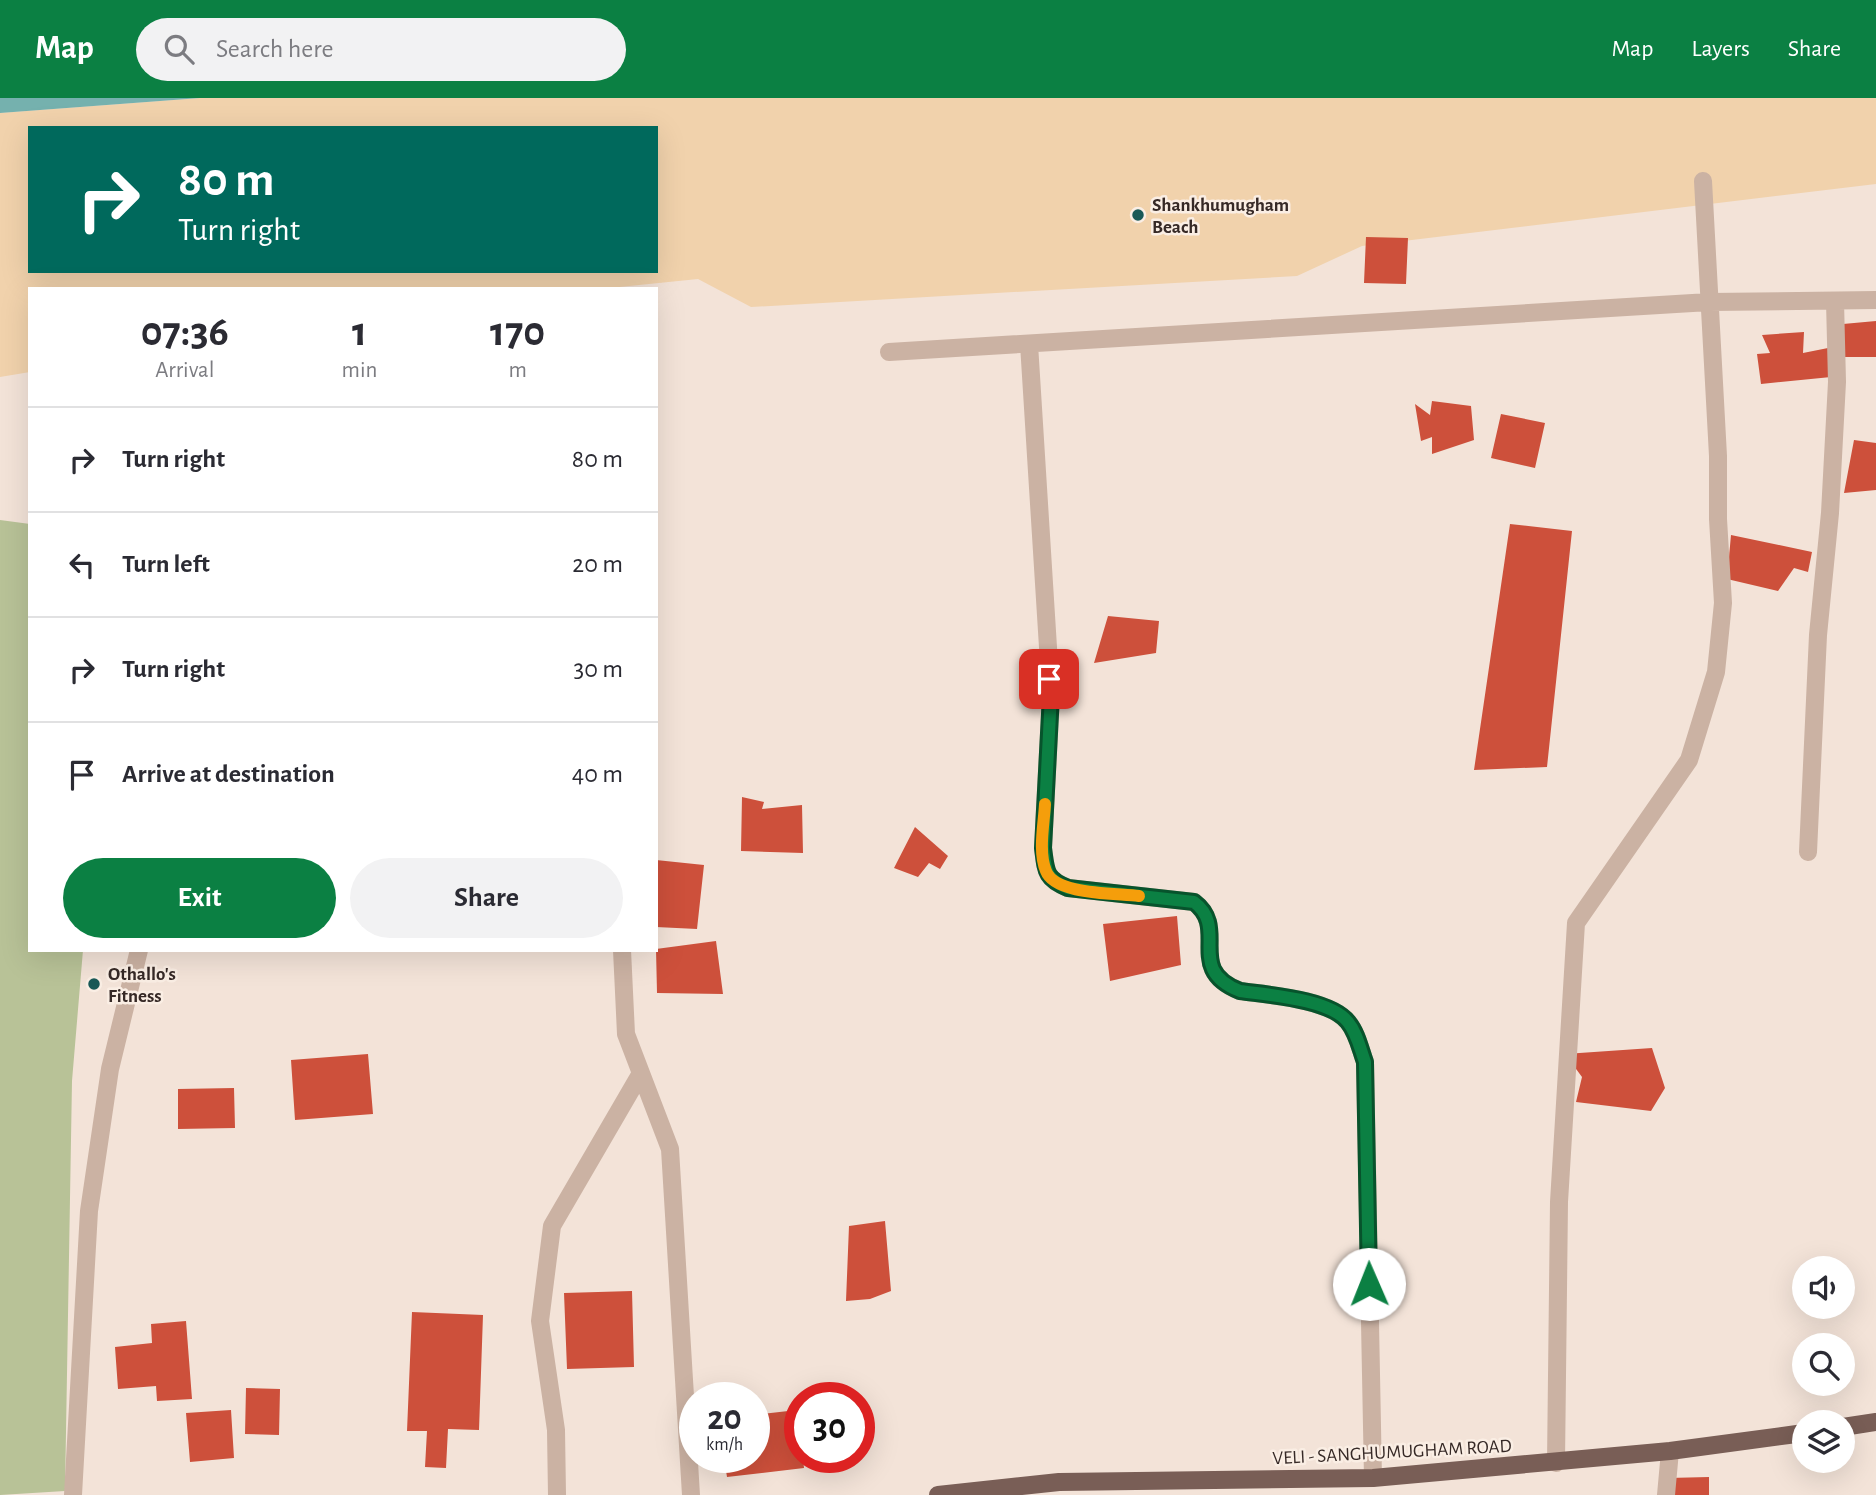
<!DOCTYPE html>
<style>
:root{--surface:#fff;--page:#f2f2f3;--text:#2b2b33;--muted:#7c7c81;--line:#e1e1e2;--accent:#0b8043}
body{margin:0;font-family:"Alegreya Sans",sans-serif;background:var(--page);color:var(--text);height:100vh;display:flex;flex-direction:column;font-size:26px;white-space:nowrap}
*{box-sizing:border-box;margin:0}
p{font-size:23px;color:var(--muted)}
.icon{flex:none;width:38px;height:38px;fill:none;stroke:currentColor;stroke-width:2;stroke-linecap:round;stroke-linejoin:round}
.map{position:relative;flex:1;overflow:hidden}
.details{position:absolute;left:28px;top:189px;width:630px;height:665px;display:flex;flex-direction:column;background:var(--surface);border-radius:0px;box-shadow:0 7px 28px #0002}
.details>*{flex:none}
.top-card{position:absolute;left:28px;top:28px;width:630px;height:147px;border-radius:0px;box-shadow:0 7px 28px #0002;background:#00695c;color:#fff;overflow:hidden}
.controls{position:absolute;left:1792px;top:1158px;display:grid;gap:14px}
.controls a{display:grid;place-items:center;width:63px;height:63px;border-radius:50%;background:var(--surface);box-shadow:0 7px 28px #0002;font-size:35px}
.speed{position:absolute;left:679px;top:1284px;display:flex;gap:14px;font-size:35px;font-weight:700;text-align:center}
.speed>*{display:grid;place-content:center;width:91px;height:91px;border-radius:50%;background:var(--surface);box-shadow:0 7px 28px #0002;line-height:1}
.speed small{font-size:18px;font-weight:400}
.speed .limit{border:10px solid #d22;background:#fff;color:#111}
.pin{position:absolute;display:grid;place-items:center;width:60px;height:60px;color:#fff;margin:-30px;border-radius:14px;box-shadow:0 4px 10px #0006}
.me{position:absolute;width:77px;margin:-38px;rotate:359deg;stroke-linejoin:round;filter:drop-shadow(0 0 5px #0008)}
.turn{display:flex;align-items:center;gap:24px;height:147px;padding:0 35px;font-size:32px}
.turn .icon{width:91px;height:91px;stroke-width:2.5}
.turn b{display:block;font-size:49px;line-height:60px}
.eta{display:flex;justify-content:space-evenly;align-items:center;height:119px;text-align:center}
.eta b{font-size:42px;font-weight:600;line-height:49px}
.primary-button{display:flex;gap:14px;margin-top:auto;padding:14px 35px}
.primary-button a{flex:1;height:80px;border-radius:42px;background:var(--accent);color:#fff;font-size:28px;font-weight:600;line-height:80px;text-align:center}
.primary-button a+a{background:var(--page);color:var(--text)}
ul{padding:0;list-style:none}
li{display:flex;align-items:center;gap:21px;height:105px;padding:0 35px;border-top:2px solid var(--line)}
li div{flex:1}
li b{display:block;font-size:26px}
li em{font-style:normal}
header{display:flex;align-items:center;gap:42px;box-sizing:border-box;height:98px;padding:0 35px;background:var(--accent);color:#fff}
header strong{font-size:33px}
nav{display:flex;gap:38px;margin-inline-start:auto;font-size:24px}
.search{width:490px;height:63px;background:var(--page);display:flex;align-items:center;gap:18px;box-sizing:border-box;padding:0 24px;border-radius:38px;color:var(--muted);font-size:26px}
.map>svg:first-child{display:block}
</style>
<header>
<strong>Map</strong>
<div class="search"><svg class="icon" aria-label="search" viewBox="0 0 24 24"><circle cx="10" cy="10" r="6"/><path d="M15 15l6 6"/></svg>Search here</div>
<nav><a>Map</a><a>Layers</a><a>Share</a></nav>
</header>
<div class="map">
<svg width="1876" height="1397" viewBox="0 0 1876 1397">
<rect width="100%" height="100%" fill="#f3e3d8"/>
<!-- green -->
<path fill="#b8c297" d="M0,422L30,426V852H83L72,983L65,1393L0,1397Z"/>
<!-- sand -->
<path fill="#f1d2ac" fill-rule="evenodd" d="M200,0H1876V86L1362,148L1297,178L751,209L698,181L600,191H30V274L0,279V15ZM30,30H656V173H30Z"/>
<!-- water -->
<path fill="#75b1ae" d="M0,0H200L0,15Z"/>
<!-- building -->
<path fill="#cd503b" d="M1366,139L1408,140L1406,186L1364,185Z
M1876,223V259H1838L1843,226Z
M1804,234L1803,255L1828,250L1831,279L1761,286L1757,256L1770,255L1762,237Z
M1432,303L1471,308L1474,342L1432,356V339L1421,343L1415,306L1430,317Z
M1501,316L1545,325L1535,370L1491,360Z
M1854,342L1876,345V392L1844,395Z
M1510,426L1572,433L1547,669L1474,672Z
M1731,437L1812,454L1808,474L1794,470L1778,493L1727,481Z
M1108,518L1159,523L1156,555L1094,565Z
M742,699L764,704L762,711L802,707L803,755L741,753Z
M915,729L948,758L940,771L929,765L918,779L894,770Z
M656,762L704,767L697,831L656,829Z
M1177,818L1181,867L1110,883L1103,826Z
M716,843L723,896L657,895L656,851Z
M1652,950L1665,990L1651,1013L1576,1004L1582,979L1565,956Z
M368,956L373,1016L295,1022L291,962Z
M234,990L235,1030L178,1031V991Z
M885,1123L891,1193L870,1201L846,1203L849,1128Z
M632,1193L634,1269L567,1271L564,1195Z
M412,1214L483,1217L479,1332L448,1331L446,1370L425,1369L427,1333H407Z
M186,1223L192,1301L157,1303L156,1288L118,1291L115,1249L152,1245L151,1226Z
M246,1290L280,1291L279,1337L245,1336Z
M231,1312L234,1360L190,1364L186,1315Z
M797,1312L800,1360H803L804,1370L727,1379L724,1360H754V1317Z
M1709,1379V1397H1675L1668,1380Z"/>
<g fill="none" stroke-linecap="round" stroke-linejoin="round">
<!-- minor -->
<path stroke="#cbb2a3" stroke-width="18" d="M1029,246L1051,597L1043,750C1046,773 1045,781 1068,790L1194,804C1230,831 1184,871 1240,893C1268,897 1330,901 1348,924C1357,935 1360,950 1365,964L1373,1380
M889,254L1709,204L1876,202
M1808,754L1818,537L1830,415L1837,284L1835,203
M622,852L626,936L670,1051L691,1397
M1556,1365L1559,1104L1576,825L1689,662L1716,574L1723,505L1718,421V358L1703,83
M73,1397L89,1113L110,971L139,852
M557,1397L556,1332L540,1223L552,1128L641,975
M1666,1397L1670,1353"/>
<!-- major -->
<path stroke="#795e56" stroke-width="18" d="M1843,1329L1876,1324
M938,1397L1059,1384L1373,1380L1670,1353L1804,1335"/>
</g>
<g fill="none" stroke-linecap="round" stroke-linejoin="round">
<defs>
<path id="route" d="M1049,581L1051,597L1043,750C1046,773 1045,781 1068,790L1194,804C1230,831 1184,871 1240,893C1268,897 1330,901 1348,924C1357,935 1360,950 1365,964L1369,1186"/>
</defs>
<!-- route casing -->
<use href="#route" stroke="#07532c" stroke-width="18"/>
<!-- route -->
<use href="#route" stroke="#0b8043" stroke-width="12"/>
<!-- slow -->
<path stroke="#f59e0b" stroke-width="12" d="M1045,706C1044,726 1038,754 1046,773C1055,797 1115,795 1139,798"/>
</g>
<!-- markers -->
<g fill="#195957" stroke="#faeee4" stroke-width="2.5">
<circle cx="1138" cy="117" r="7"/>
<circle cx="94" cy="886" r="7"/>
</g>
<g text-anchor="middle" stroke-width="5" stroke-linejoin="round" paint-order="stroke">
<!-- poi labels -->
<g font-size="19" font-weight="bold" fill="#362926" stroke="#faeee4" text-anchor="start">
<text x="1152" y="113">Shankhumugham<tspan x="1152" dy="22">Beach</tspan></text>
<text x="108" y="882">Othallo's<tspan x="108" dy="22">Fitness</tspan></text>
</g>
<!-- street labels -->
<g font-size="19" fill="#362926" stroke="#faeee4">
<text transform="translate(1392 1353) rotate(-3)" y="7">VELI - SANGHUMUGHAM ROAD</text>
</g>
</g>
</svg>
<div class="controls">
<a><svg class="icon" aria-label="sound" viewBox="0 0 24 24"><path d="M4 9h4l5-4v14l-5-4H4zM17 9q2 3 0 6"/></svg></a>
<a><svg class="icon" aria-label="search" viewBox="0 0 24 24"><circle cx="10" cy="10" r="6"/><path d="M15 15l6 6"/></svg></a>
<a><svg class="icon" aria-label="layers" viewBox="0 0 24 24"><path d="M12 4l9 5-9 5-9-5zM3 14l9 5 9-5"/></svg></a>
</div>
<div class="speed"><div>20<small>km/h</small></div><div class="limit">30</div></div>
<div class="pin" style="left:1049px;top:581px;background:#d93025"><svg class="icon" aria-label="arrive" viewBox="0 0 24 24"><path d="M6 21V4h12l-3 4 3 4H6"/></svg></div>
<svg class="me" style="left:1369px;top:1186px" viewBox="-20 -20 40 40"><circle r="19" fill="#fff"/><path d="M0-13L10 11 0 6-10 11z" fill="#0b8043"/></svg>
<div class="top-card">
<div class="turn"><svg class="icon" aria-label="right" viewBox="0 0 24 24"><path d="M7 20v-9h11M14 6l5 5-5 5"/></svg><div><b>80 m</b>Turn right</div></div>
</div>
<section class="details">
<div class="eta">
<div><b>07:36</b><p>Arrival</p></div>
<div><b>1</b><p>min</p></div>
<div><b>170</b><p>m</p></div>
</div>
<ul>
<li><svg class="icon" aria-label="right" viewBox="0 0 24 24"><path d="M7 20v-9h11M14 6l5 5-5 5"/></svg><div><b>Turn right</b></div><em>80 m</em></li>
<li><svg class="icon" aria-label="left" viewBox="0 0 24 24"><path d="M17 20v-9H6M10 6l-5 5 5 5"/></svg><div><b>Turn left</b></div><em>20 m</em></li>
<li><svg class="icon" aria-label="right" viewBox="0 0 24 24"><path d="M7 20v-9h11M14 6l5 5-5 5"/></svg><div><b>Turn right</b></div><em>30 m</em></li>
<li><svg class="icon" aria-label="arrive" viewBox="0 0 24 24"><path d="M6 21V4h12l-3 4 3 4H6"/></svg><div><b>Arrive at destination</b></div><em>40 m</em></li>
</ul>
<div class="primary-button"><a>Exit</a><a>Share</a></div>
</section>
</div>
